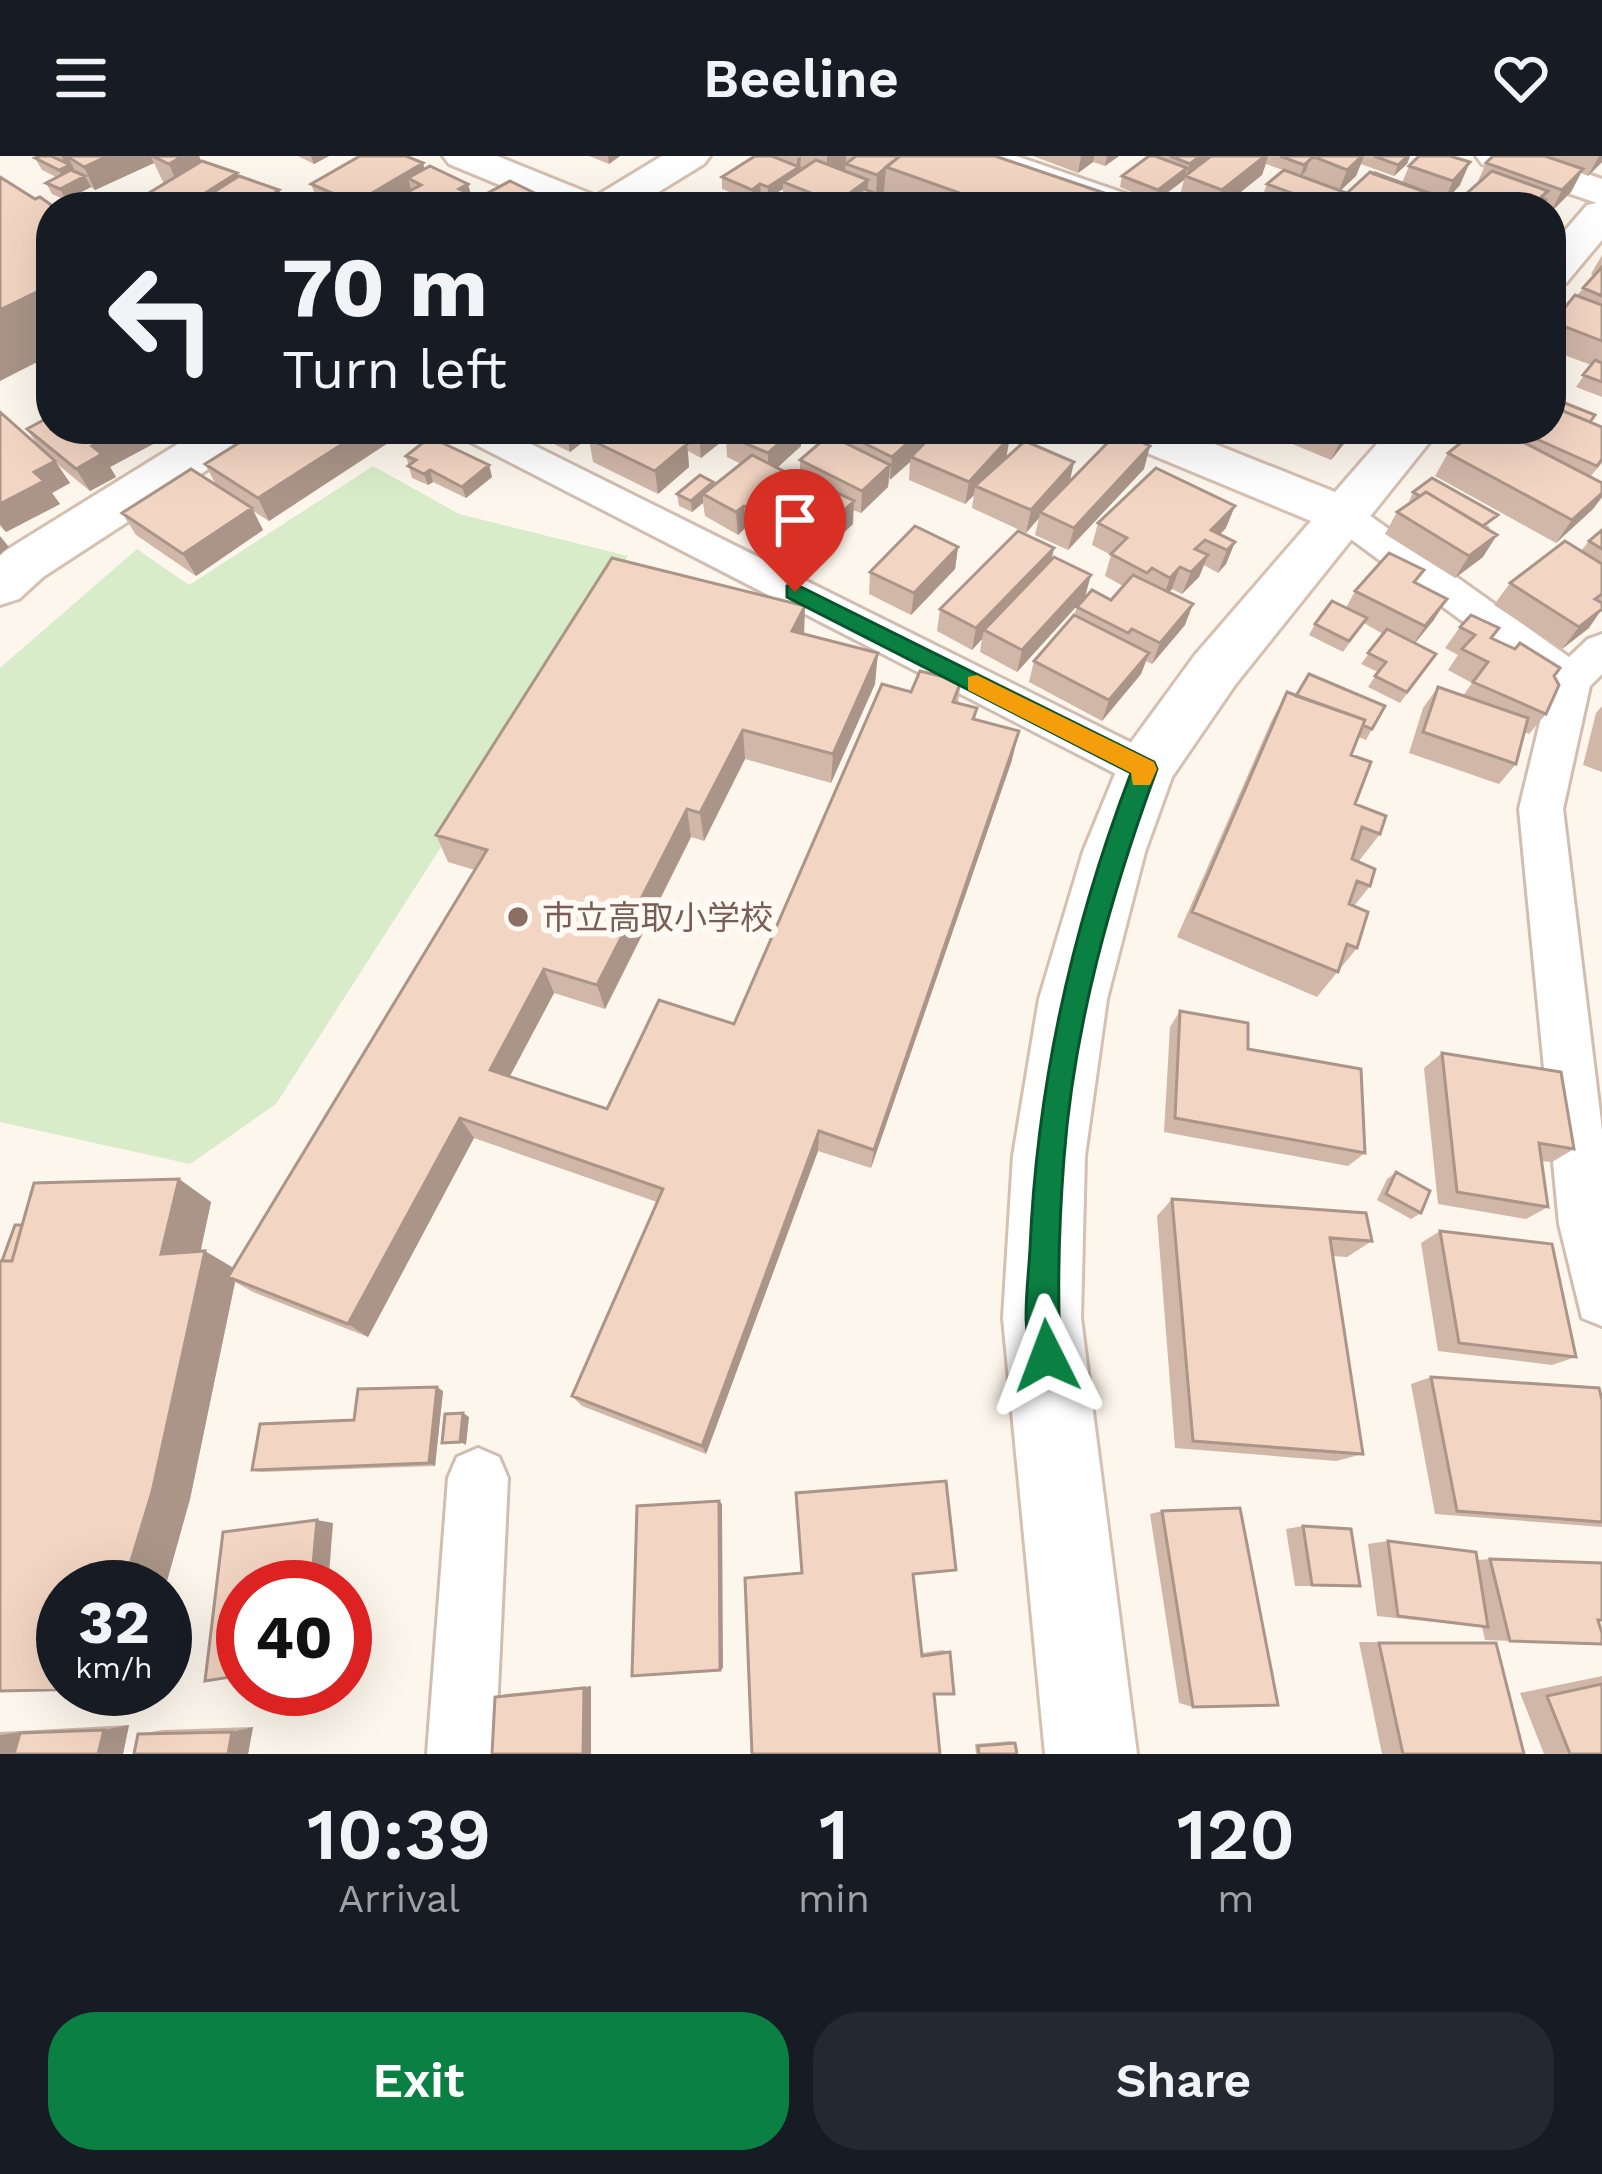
<!DOCTYPE html>
<meta charset="utf-8">
<style>
:root{--surface:#171b24;--page:#242831;--text:#f1f3f6;--muted:#9ea1a6;--accent:#0b8043}
body{margin:0;font-family:"Work Sans","Noto Sans JP",sans-serif;background:var(--page);color:var(--text);height:100vh;display:flex;flex-direction:column;font-size:45px;white-space:nowrap}
*{box-sizing:border-box;margin:0}
p{font-size:39px;color:var(--muted)}
.icon{flex:none;width:66px;height:66px;fill:none;stroke:currentColor;stroke-width:2;stroke-linecap:round;stroke-linejoin:round}
.map{position:relative;height:1598px;overflow:hidden}
.sheet{display:flex;flex-direction:column;background:var(--surface);flex:1}
.sheet>*{flex:none}
.hud{position:absolute;left:36px;top:36px;width:1530px;height:252px;border-radius:48px;box-shadow:0 12px 48px #0002;background:#171b24;color:var(--text);overflow:hidden}
.speed{position:absolute;left:36px;top:1404px;display:flex;gap:24px;font-size:60px;font-weight:700;text-align:center}
.speed>*{display:grid;place-content:center;width:156px;height:156px;border-radius:50%;background:var(--surface);box-shadow:0 12px 48px #0002;line-height:1}
.speed small{font-size:30px;font-weight:400}
.speed .limit{border:18px solid #d22;background:#fff;color:#111}
.pin{position:absolute;display:grid;place-items:center;width:102px;height:102px;color:#fff;margin:-123px -51px;border-radius:50% 50% 50% 0;rotate:-45deg;box-shadow:0 0 12px #0007}
.pin .icon{rotate:45deg}
.me{position:absolute;width:132px;margin:-66px;rotate:357deg;stroke-linejoin:round;filter:drop-shadow(0 0 9px #0008)}
.turn{display:flex;align-items:center;gap:42px;height:252px;padding:0 48px;font-size:54px}
.turn .icon{width:156px;height:156px;stroke-width:2.5}
.turn b{display:block;font-size:84px;line-height:102px}
.eta{display:flex;justify-content:space-evenly;align-items:center;height:204px;text-align:center}
.eta b{font-size:72px;font-weight:600;line-height:84px}
.button{display:flex;gap:24px;margin-top:auto;padding:24px 48px}
.button a{flex:1;height:138px;border-radius:48px;background:var(--accent);color:#fff;font-size:48px;font-weight:600;line-height:138px;text-align:center}
.button a+a{background:var(--page);color:var(--text)}
header{display:flex;justify-content:space-between;align-items:center;height:156px;padding:0 48px;background:var(--surface);font-size:54px;font-weight:600}
.map>svg:first-child{display:block}
</style>
<header><svg class="icon" aria-label="menu" viewBox="0 0 24 24"><path d="M4 6h16M4 12h16M4 18h16"/></svg>Beeline<svg class="icon" aria-label="heart" viewBox="0 0 24 24"><path d="M12 20l-8-8c-3-5 5-10 8-4 3-6 11-1 8 4z"/></svg></header>
<div class="map">
<svg width="1602" height="1598" viewBox="0 0 1602 1598">
<rect width="100%" height="100%" fill="#fdf6ec"/>
<!-- green -->
<path fill="#d8ecc9" d="M373,310L459,358L628,400L276,948L190,1008L0,966V512L137,393L189,429Z"/>
<g fill="none" stroke-linecap="round" stroke-linejoin="round">
<defs>
<path id="street" d="M974,0H1016L1147,45L1152,51H1108L978,6Z
M455,273H501L1160,601L1167,613L1160,625L1145,630L1130,625L461,281Z
M1342,346L1355,349L1569,501L1588,483L1602,478V518L1590,530L1563,653L1602,974V1170L1582,1162L1559,1068L1519,653L1549,529L1329,367L1323,358L1329,349Z
M478,1292L499,1301L508,1322L495,1598H427L448,1322L457,1301Z"/>
<path id="secondary" d="M443,0H497L596,40L662,0H710L704,8L634,51H553L449,8Z
M1476,0H1535L1602,23V84L1566,127L1551,131V91L1587,49L1597,47L1482,8Z
M202,273H260L253,284L43,421L19,443L0,449V400L5,395Z
M1109,273H1177L1335,336L1390,273H1440L1235,529L1172,621L1145,696L1107,843L1085,1000L1081,1162L1137,1598H1045L1003,1162L1013,1000L1039,843L1083,696L1124,596L1195,499L1311,365L1116,284Z"/>
</defs>
<!-- street casing -->
<use href="#street" stroke="#d1beb0" stroke-width="6"/>
<!-- secondary casing -->
<use href="#secondary" stroke="#d6c0b0" stroke-width="6"/>
<!-- street -->
<use href="#street" fill="#fff" fill-rule="evenodd"/>
<!-- secondary -->
<use href="#secondary" fill="#fff" fill-rule="evenodd"/>
</g>
<!-- wall -->
<path fill="#d1b7a8" fill-rule="evenodd" d="M40,0H199L201,5L237,17L238,20L279,34L281,39L316,51H150L144,40L164,28L154,7L95,34L91,31L66,44L52,38L46,27L56,21L42,14L35,2Z
M298,0H329L314,8Z
M589,0H620L609,8Z
M755,0H995L1107,38L1104,51H779L783,48V33L768,42L761,39L752,45L722,33V21Z
M1033,0H1119L1105,10L1093,6L1078,17Z
M1147,0H1410L1407,8L1394,20L1361,8L1356,20L1340,34L1341,43L1402,27L1409,10L1419,0L1460,29L1446,43L1456,47L1476,30L1486,7L1493,0H1602V6L1588,20L1581,17L1571,36L1551,56V51H1264L1277,45L1263,39L1267,28L1283,14L1266,8L1262,19L1222,51H1200L1179,43L1184,24L1155,46L1120,31L1122,20Z
M425,13L472,39L473,45L549,44L550,51H403L402,47L394,51H320L311,28Z
M1602,99V241L1576,231L1591,209L1551,194V169L1594,120L1591,118Z
M0,256L38,290L27,273H198L200,276L179,287L170,279L110,311L116,321L90,335L57,308L70,327L52,337L60,348L6,376L0,370Z
M1590,266L1602,307L1590,321L1602,327V341L1593,353L1556,387L1435,320L1448,297L1527,288L1532,281Z
M540,273H600L570,296L542,282Z
M602,273H820L806,286L801,283V290L777,312L800,324V304L850,289V280L859,273H992L1007,302L1070,326L1144,313L1068,394L1035,379L1039,362L1026,377L972,352L974,339L965,348L909,324L910,306L889,323L888,331L861,357L853,354V368L809,409L770,389L769,373L760,380L745,372L738,379L705,360L703,347L692,356L679,350L677,338L713,329L741,308L727,301L726,282L701,302L688,295L689,311L658,338L593,306L589,283ZM801,327L819,336L811,343L801,338Z
M1256,273H1356L1331,304Z
M391,285L269,365L253,355L263,374L196,420L136,379L122,357L216,329L205,308Z
M406,300L489,309L492,321L466,342L433,326L428,329L412,322Z
M1413,336L1490,371L1487,373L1483,401L1455,422L1385,378L1397,356L1408,348Z
M1098,367L1226,372L1220,378L1235,386L1226,408L1218,417L1204,409L1199,421L1182,438L1172,433L1169,436L1185,469L1152,508L1146,505L1141,518L1102,565L1029,526L1034,505L1074,459L1077,451L1111,444L1123,430L1105,420L1111,399L1092,389Z
M1602,374V446L1589,472L1562,493L1494,449L1510,427L1581,395L1589,385Z
M958,391L955,413L911,459L869,438L870,416Z
M1054,392L1051,404L1085,441L1017,516L980,496L982,483L972,494L937,475L940,453Z
M1416,427L1447,443L1433,465L1415,487L1436,498L1400,547L1368,531L1378,516L1361,508L1383,478L1364,467L1343,496L1309,479L1315,468L1346,452L1355,435Z
M1460,471L1554,520L1546,558L1529,578L1524,576L1516,608L1499,628L1409,597L1423,552L1438,531L1463,540L1472,527L1448,514L1458,499L1445,492Z
M804,478L875,528L831,627L745,603L704,685L691,681L605,853L554,837L510,920L607,953L734,868L911,536L961,525L958,547L977,552L975,563L1012,604L871,1012L818,995L706,1298L582,1250L572,1240L657,1046L474,982L368,1181L253,1136L235,1126L190,1343L165,1432L63,1533H96L0,1535L2,1105L179,1023L211,1046L200,1095L233,1112L475,714L448,706L436,679Z
M1287,536L1372,573L1366,584L1358,581L1351,599L1355,648L1380,678L1359,705L1352,702L1370,730L1354,750L1357,792L1317,841L1177,781L1271,566Z
M1602,550V616L1583,609L1596,557Z
M1180,855L1248,893L1365,997L1348,1010L1164,976L1170,871Z
M1442,897L1574,993L1552,1006L1541,1005L1548,1051L1526,1063L1438,1048L1424,912Z
M1396,1016L1421,1057L1411,1063L1377,1044L1387,1023Z
M1172,1043L1372,1085L1347,1101L1332,1100L1363,1298L1336,1305L1175,1292L1157,1060Z
M1440,1075L1576,1201L1552,1209L1438,1195L1421,1087Z
M1431,1221L1602,1244V1371L1435,1358L1411,1228Z
M443,1235L435,1310L261,1316L252,1314L354,1264Z
M1162,1355L1193,1551L1179,1547L1150,1358Z
M1303,1370L1360,1430H1295L1286,1373Z
M1388,1385L1477,1404L1490,1403L1598,1465L1602,1488L1485,1484L1482,1471L1377,1460L1368,1388Z
M956,1414L913,1419L922,1497L942,1494L950,1496L954,1538L802,1417Z
M1359,1486L1496,1487L1524,1598H1382Z
M1602,1520V1598H1544L1520,1537Z
M591,1530V1598L495,1541L506,1538Z
M129,1569L123,1598H0V1576Z
M253,1571L248,1598H134L138,1578L163,1574Z
M1011,1585L1015,1587L1017,1598H976L975,1588Z"/>
<!-- shaded-wall -->
<path fill="#aa9588" d="M61,0H156L151,1L154,7L95,34L84,11L68,1L75,15L65,26L59,14L67,10Z
M183,0H199L210,26L183,41L169,8Z
M311,0H329L314,8Z
M608,0H620L609,8Z
M801,0L799,23L783,26V33L768,42V31L797,12V3Z
M827,0H846L845,16L827,28Z
M1081,0H1094L1093,6L1078,17Z
M1107,0H1119L1105,10Z
M1200,0H1212L1186,19L1190,8Z
M1265,0H1268L1262,19L1222,51H1217L1222,34Z
M1362,0H1364L1356,20L1338,37L1347,14Z
M1408,0H1410L1407,8L1394,20L1398,9Z
M1599,0H1602V6L1588,20Z
M1310,3L1306,15L1300,21L1304,9Z
M1470,6L1460,29L1443,48L1453,25Z
M423,7L429,30L408,22L413,40H400L402,47L394,51H356L355,47Z
M886,12L884,35L876,42L877,19Z
M1187,12L1184,24L1155,46L1158,34Z
M1583,13L1571,36L1551,56L1562,34Z
M237,17L246,40L228,51H183Z
M85,20L91,31L66,44L60,33Z
M868,24L867,47L861,51H835L836,47Z
M468,28L475,51H451L459,33Z
M760,28L761,39L752,45V34Z
M279,34L286,51H253Z
M51,129V199L0,225V154Z
M126,273H166L170,279L110,311L116,321L90,335L76,313L92,290Z
M172,273H198L200,276L179,287Z
M366,273H387L391,285L269,365L258,342Z
M566,273H600L570,296Z
M707,273H737L726,279V282L701,302L699,279Z
M795,273H801V290L768,320V297Z
M806,273H820L806,286Z
M1349,273H1356L1331,304L1342,282Z
M922,274L920,297L911,301L910,306L890,324L892,301Z
M1010,281L1006,303L975,330L974,339L965,348L969,326Z
M687,288L689,311L658,338L655,315Z
M1150,290L1144,313L1068,394L1074,372Z
M55,305L70,327L52,337L60,348L6,376L0,368V348L34,316Z
M1074,306L1069,329L1040,356L1039,362L1026,377L1031,354Z
M489,309L492,321L466,342L462,331Z
M890,309L888,331L861,357L862,335Z
M430,314L433,326L428,329L424,318Z
M801,324V346L769,366V373L760,380L759,358Z
M713,326L714,337L703,338V347L692,356L691,345Z
M1602,337V341L1593,353L1556,387L1572,364Z
M854,345L853,368L809,409V387Z
M744,350L745,372L738,379L736,356Z
M1235,350L1226,372L1211,387V374Z
M252,352L263,374L196,420L183,398Z
M1497,379L1483,401L1455,422L1469,400Z
M0,380L9,391L0,398Z
M1235,386L1226,408L1218,417L1227,394Z
M958,391L955,413L911,459L914,437Z
M1054,392L1049,414L984,474L982,483L972,494L976,472Z
M1208,399L1199,421L1182,438L1191,416Z
M1180,411L1172,433L1162,444L1170,422Z
M1091,419L1085,441L1017,516L1022,494Z
M1447,443L1433,465L1411,492L1425,470Z
M1193,448L1185,469L1152,508L1160,487Z
M805,450L804,481L792,475Z
M1602,453L1589,472L1562,493L1579,471Z
M878,497L875,528L831,627L833,598Z
M1149,497L1141,518L1102,565L1109,544Z
M743,574L745,603L704,685L700,657Z
M1019,575L1012,604L871,1012L874,994Z
M687,653L691,681L605,853L597,829Z
M544,813L554,837L502,935L490,914Z
M460,962L474,982L368,1181L348,1168Z
M819,975L818,995L706,1298L702,1290Z
M179,1023L211,1046L196,1117L161,1098Z
M205,1095L237,1114L228,1121L235,1126L190,1343L165,1432L123,1431Z
M437,1231L443,1235L435,1310L429,1307Z
M463,1257L469,1261L466,1289L460,1286Z
M719,1345L722,1348L723,1512L720,1514Z
M317,1364L333,1367L328,1431H311Z
M591,1530V1598H583L584,1532Z
M129,1569L123,1598H98L104,1574Z
M253,1571L248,1598H228L232,1576Z
M27,1575L21,1598H0V1579Z"/>
<!-- building -->
<path fill="#f3d5c3" stroke="#aa9588" stroke-width="3" d="M40,0H51L70,9L59,14L35,2Z
M71,0H108L84,11L68,1Z
M152,0H183L169,8Z
M360,0H406L423,7L355,47L311,28Z
M755,0H772L799,11L768,31L760,28L752,34L722,21Z
M856,0H900L877,19L846,8Z
M900,0H995L1107,38L1098,47L1103,49L1102,51H999L886,11Z
M1149,0H1155L1187,12L1158,34L1122,20Z
M1170,0H1200L1190,8Z
M1211,0H1265L1222,34L1185,20Z
M1280,0H1312L1313,1L1304,9Z
M1312,0H1362L1347,14Z
M1374,0H1408L1398,9Z
M1419,0H1450L1470,6L1453,25L1409,10Z
M1493,0H1545L1583,13L1562,34L1486,7Z
M816,4L868,24L836,47L783,26Z
M202,5L237,17L183,51H175L144,40Z
M430,10L468,28L459,33L472,39L451,51H421L400,40L421,29L408,22Z
M71,14L85,20L60,33L46,27Z
M1284,14L1344,36L1327,50L1267,28Z
M1492,15L1548,35L1541,41L1546,44L1538,51H1468L1456,47Z
M1370,16L1468,51H1332Z
M1375,17L1440,41L1374,18Z
M239,20L279,34L253,51H190Z
M0,21L35,43L40,41L54,51H51V129L0,154Z
M510,25L549,44L537,51H462Z
M864,33L910,51H840Z
M282,38L316,51H261Z
M1285,41L1311,51H1264Z
M1602,111V140L1583,132Z
M1575,139L1602,149V185L1553,166Z
M1595,204L1602,207V226L1583,219Z
M1552,242L1595,259L1590,266L1556,252L1551,258Z
M1556,252L1602,271V303L1597,310L1532,281L1538,273H1551V258Z
M0,256L55,305L34,316L44,325L0,348Z
M51,260V273H126L92,290L102,298L76,313L27,273Z
M261,273H366L258,342L205,308Z
M602,273H655L687,288L655,315L589,283Z
M687,273H707L699,279Z
M732,273H795L768,297L726,279Z
M859,273H920L922,274L892,301L850,280Z
M938,273H992L1010,281L969,326L911,301Z
M1321,273H1349L1342,282Z
M1478,273H1498L1602,327V337L1572,364L1448,297Z
M1118,276L1150,290L1074,372L1040,356Z
M829,279L890,309L862,335L800,304Z
M430,281L489,309L462,331L430,314L424,318L408,310L416,304L406,300Z
M1025,285L1074,306L1031,354L975,330Z
M752,299L801,324L759,358L744,350L736,356L703,338Z
M1156,312L1235,350L1211,374L1235,386L1227,394L1205,384L1195,393L1208,399L1191,416L1180,411L1170,422L1152,412L1147,417L1111,398L1127,382L1098,367Z
M191,313L252,352L183,398L122,357Z
M700,319L713,326L691,345L677,338Z
M1432,322L1498,359L1483,370L1426,336L1420,340L1413,336Z
M825,331L854,345L809,387L769,366L801,338L811,343Z
M1426,336L1497,379L1469,400L1397,356Z
M915,370L958,391L914,437L870,416Z
M1602,374V393L1589,385Z
M1018,375L1054,392L976,472L940,453Z
M1565,385L1602,408V438L1595,443L1602,447V453L1579,471L1510,427Z
M1389,397L1424,414L1414,426L1447,443L1425,470L1355,435Z
M1054,401L1091,419L1022,494L984,474Z
M612,402L805,450L792,475L878,497L833,598L743,574L700,657L687,653L597,829L544,813L490,914L607,953L659,844L734,868L882,528L911,536L920,515L961,525L953,546L977,552L973,563L1019,575L874,994L819,975L702,1290L572,1240L663,1033L460,962L348,1168L228,1121L487,694L436,679Z
M1133,419L1193,448L1160,487L1132,473L1128,477L1077,451L1092,434L1111,444Z
M1332,445L1367,462L1349,485L1315,468Z
M1074,459L1149,497L1109,544L1034,505Z
M1471,459L1499,472L1491,482L1515,493L1520,487L1560,512L1554,520L1559,529L1546,558L1473,526L1488,506L1462,493L1475,479L1460,471Z
M1387,473L1436,498L1407,536L1375,520L1386,506L1368,497Z
M1309,518L1385,550L1372,573L1363,569L1365,564L1296,540Z
M1438,531L1528,562L1516,608L1423,576Z
M1287,536L1365,564L1351,599L1371,606L1355,648L1386,660L1380,678L1362,671L1352,703L1375,713L1370,730L1357,725L1349,748L1368,756L1357,792L1347,788L1338,816L1192,756Z
M1180,855L1248,867V893L1361,913L1365,997L1175,962Z
M1442,897L1561,916L1574,993L1539,987L1548,1051L1457,1036Z
M1396,1016L1430,1035L1421,1057L1386,1038Z
M179,1023L161,1098L205,1095L152,1336L123,1431H63V1533H93L0,1535V1105H12L34,1027Z
M1172,1043L1366,1057L1372,1085L1330,1082L1363,1298L1193,1285Z
M15,1069H22L12,1105H2Z
M1440,1075L1552,1088L1576,1201L1459,1187Z
M1431,1221L1599,1232L1602,1244V1366L1457,1355Z
M437,1231L429,1307L252,1314L260,1268L354,1264L358,1233Z
M463,1257L460,1286L442,1287L445,1258Z
M946,1325L956,1414L913,1418L922,1500L950,1496L954,1538H934L940,1598H752L745,1422L802,1417L796,1337Z
M719,1345L720,1514L632,1520L637,1350Z
M1240,1352L1278,1549L1193,1551L1162,1355Z
M317,1364L311,1431H243V1519L205,1525L223,1376Z
M1303,1370L1351,1373L1360,1430L1312,1429Z
M1388,1385L1476,1396L1488,1471L1398,1460Z
M1490,1403L1602,1407V1464H1598L1602,1477V1488L1510,1485Z
M1379,1487H1496L1524,1598H1403Z
M1602,1528V1598H1570L1547,1540Z
M584,1532L583,1598H492L495,1541Z
M104,1574L98,1598H14L20,1577Z
M232,1576L228,1598H134L138,1578Z
M1015,1587L1017,1598H979L978,1590Z"/>
<!-- route -->
<path fill="#0b8043" stroke="#07532c" stroke-width="3" d="M795,428L1154,606L1157,613C1111,738 1074,869 1064,1002C1060,1054 1058,1107 1059,1158C1059,1177 1066,1194 1058,1211L1047,1216L1035,1211C1020,1175 1028,1131 1030,1093C1037,927 1072,771 1131,617L787,441V430Z"/>
<!-- slow -->
<path fill="#f59e0b" d="M977,519L1154,606L1157,613L1150,629H1133L1131,617L968,534V521Z"/>
<!-- markers -->
<circle fill="#8d6e63" stroke="#fffaf3" stroke-width="4.5" cx="518" cy="761" r="12"/>
<g text-anchor="middle" stroke-width="12" stroke-linejoin="round" paint-order="stroke">
<!-- education labels -->
<g font-size="33" fill="#785e54" stroke="#fffaf3" text-anchor="start">
<text x="542" y="773">市立高取小学校</text>
</g>
</g>
</svg>
<div class="speed"><div>32<small>km/h</small></div><div class="limit">40</div></div>
<div class="pin" style="left:795px;top:436px;background:#d93025"><svg class="icon" aria-label="arrive" viewBox="0 0 24 24"><path d="M6 21V4h12l-3 4 3 4H6"/></svg></div>
<svg class="me" style="left:1047px;top:1200px" viewBox="-20 -20 40 40"><path d="M0-17L14 15 0 8-14 15z" fill="#0b8043" stroke="#fff" stroke-width="4"/></svg>
<div class="hud">
<div class="turn"><svg class="icon" aria-label="left" viewBox="0 0 24 24"><path d="M17 20v-9H6M10 6l-5 5 5 5"/></svg><div><b>70 m</b>Turn left</div></div>
</div>
</div>
<section class="sheet">
<div class="eta">
<div><b>10:39</b><p>Arrival</p></div>
<div><b>1</b><p>min</p></div>
<div><b>120</b><p>m</p></div>
</div>
<div class="button"><a>Exit</a><a>Share</a></div>
</section>
